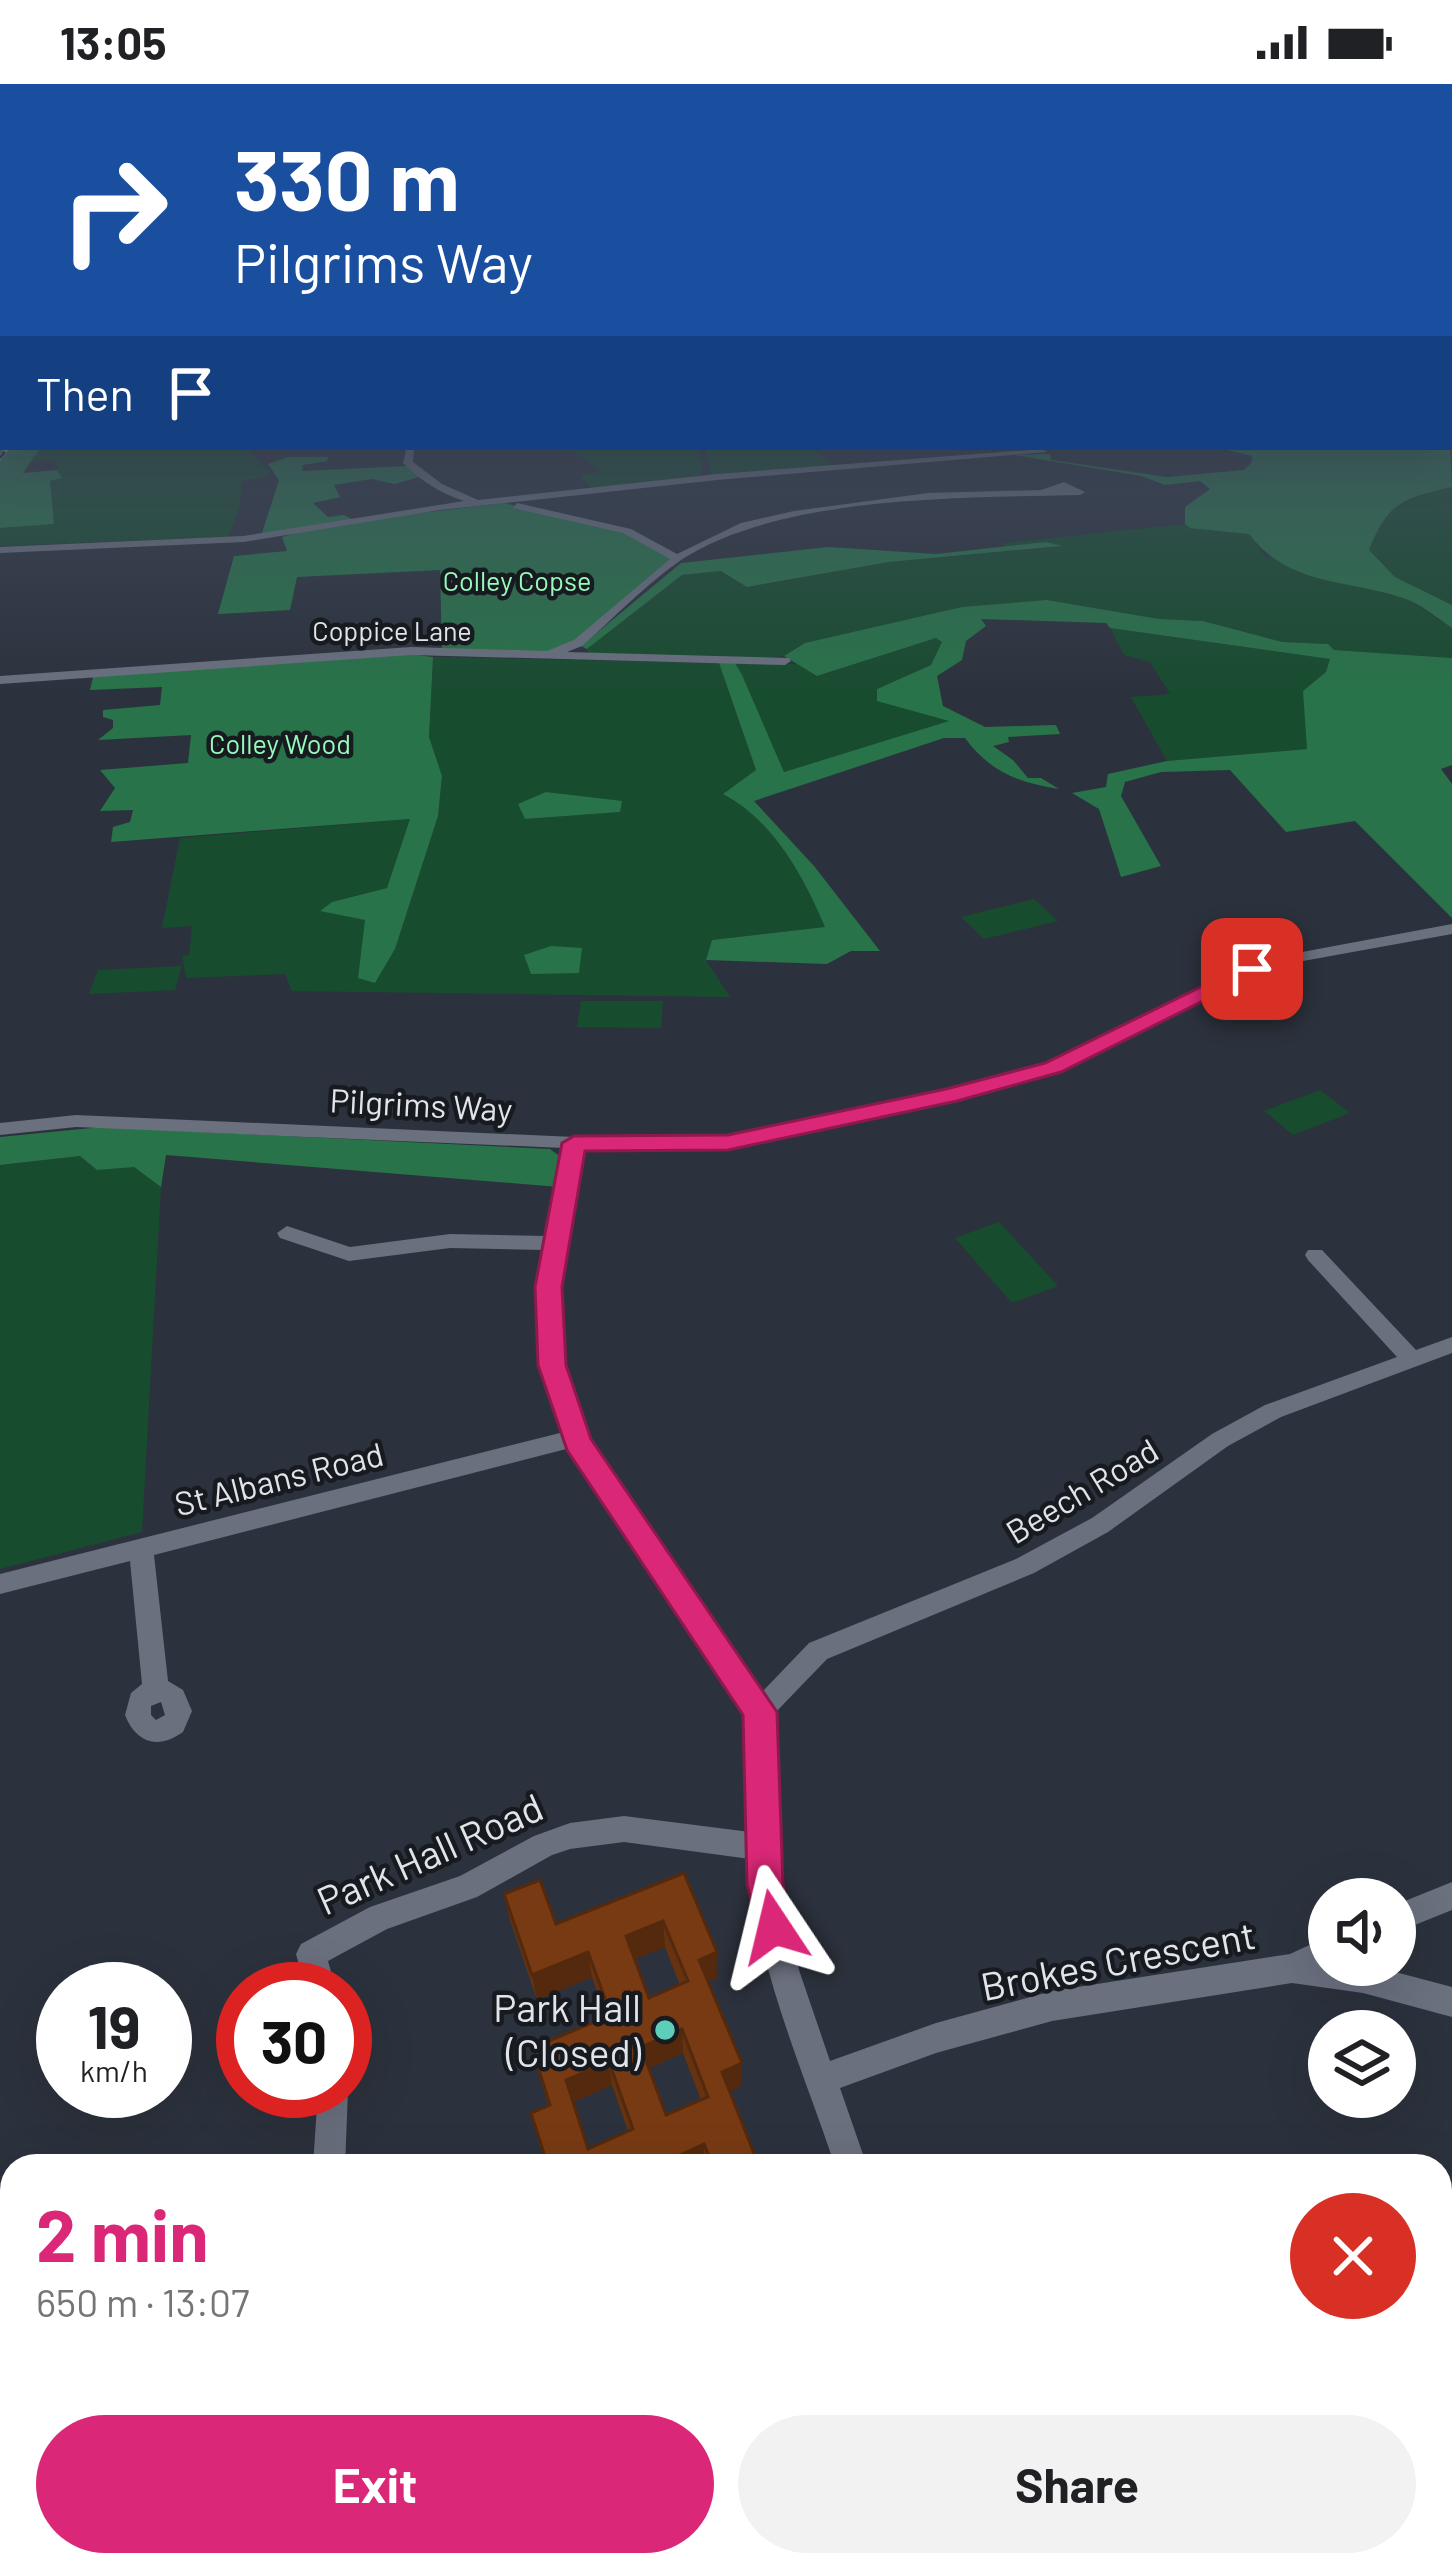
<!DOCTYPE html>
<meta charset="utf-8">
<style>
:root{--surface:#fff;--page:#f2f2f2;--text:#202124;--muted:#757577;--accent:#db2777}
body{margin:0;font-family:Barlow,sans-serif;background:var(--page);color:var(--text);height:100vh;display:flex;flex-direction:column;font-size:45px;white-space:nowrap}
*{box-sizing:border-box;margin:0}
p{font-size:39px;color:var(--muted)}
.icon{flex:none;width:66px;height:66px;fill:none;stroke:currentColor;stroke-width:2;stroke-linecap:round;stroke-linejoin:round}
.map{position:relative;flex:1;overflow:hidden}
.drawer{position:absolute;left:0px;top:2070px;width:1452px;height:423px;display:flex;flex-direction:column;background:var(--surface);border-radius:36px 36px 0 0;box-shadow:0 12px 48px #0002}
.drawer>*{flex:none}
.top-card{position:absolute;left:0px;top:0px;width:1452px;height:366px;box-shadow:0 12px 48px #0002;background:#1a4fa0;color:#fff;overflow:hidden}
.tools{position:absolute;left:1308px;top:1794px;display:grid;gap:24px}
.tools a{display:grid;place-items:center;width:108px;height:108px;border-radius:50%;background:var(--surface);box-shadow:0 12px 48px #0002;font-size:60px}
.speed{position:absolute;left:36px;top:1878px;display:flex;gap:24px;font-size:60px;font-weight:700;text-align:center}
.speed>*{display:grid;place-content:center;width:156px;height:156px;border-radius:50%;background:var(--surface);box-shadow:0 12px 48px #0002;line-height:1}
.speed small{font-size:30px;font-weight:400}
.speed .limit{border:18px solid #d22;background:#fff;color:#111}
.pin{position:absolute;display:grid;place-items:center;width:102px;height:102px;color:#fff;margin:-51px;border-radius:24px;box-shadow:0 6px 18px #0006}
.me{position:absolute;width:132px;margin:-66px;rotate:350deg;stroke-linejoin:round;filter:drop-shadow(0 0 9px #0008)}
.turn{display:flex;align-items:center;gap:42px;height:252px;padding:0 36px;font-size:54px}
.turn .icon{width:156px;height:156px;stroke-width:2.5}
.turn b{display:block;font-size:84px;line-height:102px}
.then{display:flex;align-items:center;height:114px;padding:0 36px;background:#0003;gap:24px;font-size:45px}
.round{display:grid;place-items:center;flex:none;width:126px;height:126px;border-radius:63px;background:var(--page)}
.headline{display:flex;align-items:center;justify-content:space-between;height:204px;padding:0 36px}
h1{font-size:72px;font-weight:700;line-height:90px;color:var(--accent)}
.cta{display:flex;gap:24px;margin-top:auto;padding:24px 36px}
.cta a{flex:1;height:138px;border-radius:72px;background:var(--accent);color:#fff;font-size:48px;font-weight:700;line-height:138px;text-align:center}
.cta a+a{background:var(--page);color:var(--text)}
.status{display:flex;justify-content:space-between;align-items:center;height:84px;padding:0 60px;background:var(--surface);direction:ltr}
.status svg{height:33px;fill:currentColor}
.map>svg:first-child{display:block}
</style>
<div class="status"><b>13:05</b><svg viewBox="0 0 49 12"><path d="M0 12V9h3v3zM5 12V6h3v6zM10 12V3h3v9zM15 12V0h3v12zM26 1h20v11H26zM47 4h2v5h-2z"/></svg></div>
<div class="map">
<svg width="1452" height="2491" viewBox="0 0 1452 2491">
<rect width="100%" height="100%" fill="#2c323d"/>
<!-- education -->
<path fill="#46362a" d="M432,2481H744L746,2491H433Z"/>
<!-- green -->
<path fill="#184c2f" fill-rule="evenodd" d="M41,363H247L271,391L242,397L240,422L228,453L0,462V444L54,440L50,397L61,394L54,376L30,378Z
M568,363H695L704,378L698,393L593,406L580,392L600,387Z
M705,363H810L835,382L711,392Z
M1452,403V521L1395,493L1369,466C1388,417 1404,414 1452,403Z
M1185,440L1249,450L1264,471L1408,515L1452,544V574L1334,566L1328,560L1282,558L1203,537L1159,535L1047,516L805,559L784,572L768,574L589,571L587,565L682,491L722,487L748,503L889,478L1057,463L1046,458L1005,463L1003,459Z
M1110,544L1331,575L1307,665L1167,677L1131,613L1170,610L1150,578L1124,571Z
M936,554L943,557L931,581L877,605L950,637L784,688L735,579L799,580L818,592Z
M433,573L719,579L756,687L725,709C774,738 804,793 826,843L712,856L706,876L730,913L292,907L285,890L186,894L182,872L189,871L192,842L162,844L180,754L411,735L387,804L332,818L322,827L366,836L358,893L375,898L395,865L438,732L442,692L429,653ZM547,708L622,718L619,728L526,735Z
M1034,815L1058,837L984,855L961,833Z
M182,882L175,906L89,910L98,886Z
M581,917H663L661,944L577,943Z
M1320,1006L1350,1029L1293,1051L1264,1027Z
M80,1072L97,1086L134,1082L161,1103L142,1448L0,1485V1081Z
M999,1138L1058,1202L1012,1219L955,1154Z"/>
<!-- forest -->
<path fill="#287349" d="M0,262L3,363H41L23,389L57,386L62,394L50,397L54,440L0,444Z
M1449,341L1452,403C1405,414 1388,417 1369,466L1395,493L1452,521V544C1437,534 1420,519 1403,514C1346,495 1288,502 1249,450L1190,444L1185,440V423L1210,405L1200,397L1165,401L1141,392L1014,371L1050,370L1051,376L1167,393L1244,386L1252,378V372L1214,363H1449Z
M288,373H328L327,377L303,381L302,387L407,382L419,393L395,400L372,395L334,401L340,413L313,419L328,433L344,431L355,437L504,419L627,447L677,474L646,503L560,567L442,569L440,486L297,493L290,526L218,530L234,472L287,467L282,453L298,448L262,449L279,396L268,380Z
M1046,458L1062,462L889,478L747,503L721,487L682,491L587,565L581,562L681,479L828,463L936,470Z
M1047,516L1159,535L1203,537L1282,558L1328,560L1334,566L1452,574V681L1441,685L1452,700V834L1355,737L1286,748L1230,686L1161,688L1125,698L1121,712L1161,782L1121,793L1099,725L1072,709L1106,703L1108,690L1167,677L1307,665L1303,607L1326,588L1330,575L1110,544L1106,539L981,535L986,542L966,557L962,576L937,592L943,622L985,643L1056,641L1060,650L1008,653L1009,658L993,662L1013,676L1028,694H1041L1059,705C1019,699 990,688 965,654H944L754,717L814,782L880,867H851L827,880L706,876L712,856L825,843C804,793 773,736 723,710L756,686L719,579H735L742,591L784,688L949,637L877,617V605L931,581L942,558L936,554L817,592L784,572L805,559L962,523Z
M408,570L433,573L429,653L442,692L438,732L395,865L375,899L358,894L365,836L320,827L332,818L387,804L410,735L111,758L113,743L130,738L133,726L100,727L115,704L100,686L188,679L191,651L98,656L113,644V636L103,633V626L160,621L162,603L90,606L94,589Z
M546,708L622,717L620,728L525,735L518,720Z
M551,862L582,864L579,889L531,890L524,871Z
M102,1043L550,1065L565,1076L559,1103L166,1071L161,1103L134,1083L97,1086L80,1072L0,1081V1053Z"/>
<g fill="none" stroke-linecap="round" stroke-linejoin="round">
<!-- street -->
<path fill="#6a707e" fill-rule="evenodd" d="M0,262H3V264H0Z
M400,363L414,364L413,378L442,400L478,416L717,390L1042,365L1047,368L717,396L440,426L243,458L0,469V463L243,452L464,417C440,409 421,397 403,379L406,367Z
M1064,398L1085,408L1080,411C963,414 780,411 681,476C646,500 614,534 582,562L567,568L789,574L791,577L785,581L411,571L0,600V592L411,563L547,567L574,556L670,475L623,449L513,424L517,419L631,445L677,470L741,439L794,427L928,409L1041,406Z
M1452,840V850L1270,883L1059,987L948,1018L728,1064L582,1065L558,1203L563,1281L588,1355L762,1608L809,1559L1016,1475L1092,1434L1212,1350L1265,1321L1397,1273L1308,1176L1305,1171L1308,1166H1322L1416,1266L1452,1253V1269L1281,1333L1228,1362L1108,1448L1034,1489L827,1575L773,1631L779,1801L799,1886L830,1977L936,1939L1052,1907L1290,1870L1329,1852V1881H1369L1452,1903V1933L1363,1909L1292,1899L1052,1937L936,1969L840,2004L867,2082H835C804,1988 752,1873 750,1775L624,1758L570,1765L552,1771L477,1813L387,1845L328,1877L336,1905H306L296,1870L301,1860L370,1823L460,1792L534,1752L570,1739L624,1732L750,1748L747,1630L570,1364L154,1471L168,1597L183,1606L192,1627L183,1648C158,1666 136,1659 125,1631L131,1609L142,1600L130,1477L0,1510V1490L564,1348L541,1281L538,1203L545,1166L450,1164L349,1177L280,1154L277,1149L287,1142L350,1163L450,1150L547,1152L564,1064L76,1043L0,1051V1039L76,1031L574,1053L728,1052L946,1007L1047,979L1259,876ZM161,1618L165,1631L156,1636L151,1631V1622Z
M1452,1798V1826L1395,1849V1821Z
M345,1999L348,2007L345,2082H313L318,2007H345Z
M1440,2427L1452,2432V2477L1440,2472Z
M135,2481H173V2491H135Z
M1153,2481H1191L1194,2491H1156Z"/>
<!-- primary -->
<path fill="#bb9084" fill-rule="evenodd" d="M1440,2332H1452V2382H1440Z
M12,2361V2413L0,2417V2365Z"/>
<defs>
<path id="rail" d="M0,374L8,363"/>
</defs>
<!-- rail casing -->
<use href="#rail" stroke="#989da5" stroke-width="4.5"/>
<!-- rail -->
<use href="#rail" stroke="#171a1f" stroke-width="3" stroke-dasharray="8" stroke-linecap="butt"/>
</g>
<!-- wall -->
<path fill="#673210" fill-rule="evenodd" d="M684,1789L717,1868V1894L708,1897L741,2002L730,2007L759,2082H547L531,2029L548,2021L532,1964L606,1933L592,1893L537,1916L510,1836L504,1810L556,1840ZM665,1863L680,1901L649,1914L634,1875ZM683,1969L701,2016L666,2031L648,1984ZM612,2001L628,2047L588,2065L573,2018Z"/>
<!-- shaded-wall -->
<path fill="#54290d" d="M663,1837L665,1863L628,1878L626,1852Z
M588,1868L592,1893L537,1916L532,1891Z
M717,1868V1894L700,1901L699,1876Z
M682,1945L683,1969L643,1987L641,1963Z
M609,1978L612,2001L570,2019L566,1996Z
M742,1979L741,2002L722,2011V1988Z
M704,2060V2082H656Z"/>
<!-- building -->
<path fill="#783a13" stroke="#54290d" stroke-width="3" fill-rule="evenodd" d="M684,1789L717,1868L699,1876L742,1979L722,1988L759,2082H713L704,2060L656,2082H548L531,2029L550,2021L532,1964L611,1931L588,1868L532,1891L504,1810L540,1796L556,1840ZM663,1837L688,1897L649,1914L626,1852ZM682,1945L708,2013L666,2031L641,1963ZM609,1978L633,2045L588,2065L566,1996Z"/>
<!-- sky -->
<linearGradient id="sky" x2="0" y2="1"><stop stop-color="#181c22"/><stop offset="0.43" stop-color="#454f62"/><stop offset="1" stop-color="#454f62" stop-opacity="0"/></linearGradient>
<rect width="1452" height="610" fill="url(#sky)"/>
<!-- route -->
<path fill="#db2777" stroke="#8e194d" stroke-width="3" d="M1252,878L1259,880V889L1061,988L957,1017L728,1066L585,1067L562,1203L566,1281L591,1355L777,1628L783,1801L793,1843L788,1856L774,1862L761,1856L747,1801L743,1631L567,1366L538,1281L535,1203L562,1059L574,1052L728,1051L946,1005L1045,979Z"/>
<!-- markers -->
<circle fill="#5cceba" stroke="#171a1f" stroke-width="4.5" cx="665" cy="1946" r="12"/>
<g text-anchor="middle" stroke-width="9" stroke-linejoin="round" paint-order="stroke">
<!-- far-park labels -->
<g font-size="27" fill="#96fbbc" stroke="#171a1f">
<text x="517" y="507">Colley Copse</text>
<text x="280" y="670">Colley Wood</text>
</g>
<!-- far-street labels -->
<g font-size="27" fill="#e0e4eb" stroke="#171a1f">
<text x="392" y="557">Coppice Lane</text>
</g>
<!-- street labels -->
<g font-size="33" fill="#e0e4eb" stroke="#171a1f">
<text transform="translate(421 1021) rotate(3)" y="12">Pilgrims Way</text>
<text transform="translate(279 1395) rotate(-14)" y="12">St Albans Road</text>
<text transform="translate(1082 1407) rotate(-31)" y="12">Beech Road</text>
</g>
<!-- near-street labels -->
<g font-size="39" fill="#e0e4eb" stroke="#171a1f">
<text transform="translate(430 1770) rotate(-24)" y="14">Park Hall Road</text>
<text transform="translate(1118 1877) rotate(-11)" y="14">Brokes Crescent</text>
</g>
<!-- near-poi labels -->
<g font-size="39" fill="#e0e4eb" stroke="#171a1f" text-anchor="end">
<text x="641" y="1938">Park Hall<tspan x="641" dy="45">(Closed)</tspan></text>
</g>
</g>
</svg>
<div class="tools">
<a><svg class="icon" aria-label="sound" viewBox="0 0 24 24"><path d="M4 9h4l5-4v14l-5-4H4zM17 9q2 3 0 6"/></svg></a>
<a><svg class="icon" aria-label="layers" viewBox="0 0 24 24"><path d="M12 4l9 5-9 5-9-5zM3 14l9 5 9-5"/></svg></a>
</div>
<div class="speed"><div>19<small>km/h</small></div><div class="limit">30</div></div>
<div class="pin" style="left:1252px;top:885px;background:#d93025"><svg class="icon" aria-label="arrive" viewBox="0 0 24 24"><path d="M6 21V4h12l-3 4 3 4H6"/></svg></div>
<svg class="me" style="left:774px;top:1843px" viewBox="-20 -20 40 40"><path d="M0-17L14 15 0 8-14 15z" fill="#db2777" stroke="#fff" stroke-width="4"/></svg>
<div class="top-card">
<div class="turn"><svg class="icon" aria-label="right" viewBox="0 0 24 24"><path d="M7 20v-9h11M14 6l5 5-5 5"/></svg><div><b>330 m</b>Pilgrims Way</div></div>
<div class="then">Then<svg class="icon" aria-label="arrive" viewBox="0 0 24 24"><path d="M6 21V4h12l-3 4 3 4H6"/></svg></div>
</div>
<section class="drawer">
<div class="headline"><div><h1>2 min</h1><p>650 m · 13:07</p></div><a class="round" style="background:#d93025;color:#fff"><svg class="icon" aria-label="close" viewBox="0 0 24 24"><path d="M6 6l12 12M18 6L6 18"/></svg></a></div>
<div class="cta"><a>Exit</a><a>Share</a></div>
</section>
</div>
